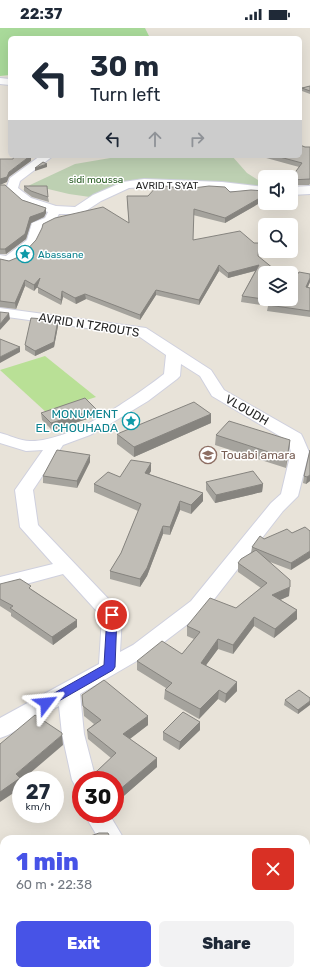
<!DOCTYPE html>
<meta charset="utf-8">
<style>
:root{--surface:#fff;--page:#f2f2f3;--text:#1f2937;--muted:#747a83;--accent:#4753e7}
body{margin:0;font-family:Rubik,sans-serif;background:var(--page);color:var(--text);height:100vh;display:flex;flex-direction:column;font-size:15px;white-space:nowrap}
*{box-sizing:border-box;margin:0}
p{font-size:13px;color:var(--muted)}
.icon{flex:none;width:22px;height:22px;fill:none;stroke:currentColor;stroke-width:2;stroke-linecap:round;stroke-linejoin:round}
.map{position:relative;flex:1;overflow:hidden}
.panel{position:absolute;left:0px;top:807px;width:310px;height:140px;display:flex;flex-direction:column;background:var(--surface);border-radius:12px 12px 0 0;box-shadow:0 4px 16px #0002}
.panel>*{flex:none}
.top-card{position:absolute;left:8px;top:8px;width:294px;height:122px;border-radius:6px;box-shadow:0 4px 16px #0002;background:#fff;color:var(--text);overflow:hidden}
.tools{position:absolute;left:258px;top:142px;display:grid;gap:8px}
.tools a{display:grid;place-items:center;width:40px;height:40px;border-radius:6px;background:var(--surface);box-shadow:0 4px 16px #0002;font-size:20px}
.speed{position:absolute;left:12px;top:743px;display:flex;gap:8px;font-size:20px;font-weight:700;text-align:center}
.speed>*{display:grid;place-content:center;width:52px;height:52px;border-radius:50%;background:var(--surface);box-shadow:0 4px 16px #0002;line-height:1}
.speed small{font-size:10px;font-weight:400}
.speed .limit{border:6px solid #d22;background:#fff;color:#111}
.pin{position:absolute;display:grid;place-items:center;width:34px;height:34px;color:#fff;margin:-17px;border:2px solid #fff;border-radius:50%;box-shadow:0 1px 4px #0007}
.me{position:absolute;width:44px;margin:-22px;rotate:61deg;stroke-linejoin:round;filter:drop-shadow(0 0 3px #0008)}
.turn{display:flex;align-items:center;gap:14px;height:84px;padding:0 16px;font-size:18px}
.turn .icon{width:52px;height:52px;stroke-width:2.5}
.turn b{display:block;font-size:28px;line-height:34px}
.lanes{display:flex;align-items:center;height:38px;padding:0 16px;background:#0003;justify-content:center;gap:20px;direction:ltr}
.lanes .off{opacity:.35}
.round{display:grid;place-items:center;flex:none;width:42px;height:42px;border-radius:6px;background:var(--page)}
.head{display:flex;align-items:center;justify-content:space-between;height:68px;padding:0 16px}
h1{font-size:24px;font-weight:800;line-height:30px;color:var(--accent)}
.button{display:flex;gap:8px;margin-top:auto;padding:8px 16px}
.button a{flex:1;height:46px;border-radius:6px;background:var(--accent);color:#fff;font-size:16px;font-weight:800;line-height:46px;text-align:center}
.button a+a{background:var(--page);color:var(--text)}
.status{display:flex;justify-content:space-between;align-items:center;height:28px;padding:0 20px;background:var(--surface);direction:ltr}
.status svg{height:11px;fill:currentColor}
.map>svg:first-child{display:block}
</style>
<div class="status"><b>22:37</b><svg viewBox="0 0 49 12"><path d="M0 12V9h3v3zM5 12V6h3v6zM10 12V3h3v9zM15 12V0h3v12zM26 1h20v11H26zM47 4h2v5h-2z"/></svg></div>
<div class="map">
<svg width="310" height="947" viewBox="0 0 310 947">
<rect width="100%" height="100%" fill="#e8e3d9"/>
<!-- green -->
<path fill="#a9da9a" d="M0,0H145L150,10H10V47L0,48Z"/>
<!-- cemetery -->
<path fill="#bdd0b2" d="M122,128H232L247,145L263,155L262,159L143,152L97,170L69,166L48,161L40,164L35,161L23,162L30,157L75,136Z"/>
<!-- pitch -->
<path fill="#b9e096" d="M45,328L96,369L47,385L0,342Z"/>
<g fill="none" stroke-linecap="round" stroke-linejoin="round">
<defs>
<path id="street" d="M0,50L10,51V57L0,56Z
M40,128H53L20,153L18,160L31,170L56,178L75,179L93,167L123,154L144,151L222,154L265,159V167L222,162L144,159L129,160L101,173L81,186H59L54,195L42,200C43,213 22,235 10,237C6,237 3,236 0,235V227L6,228L27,212L32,195L45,190L48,184L23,176L6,161L10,150Z
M310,158V166L291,167V159Z
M0,280L146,300L211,342L224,362L301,406L303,410L309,424L298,468L283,483L205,583L147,627L80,666L84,706L96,752H81V760L76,759L72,752L62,706L59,678L8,707L0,710V690L99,636L102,589L63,546L0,563V549L53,536L20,499L15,462L43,422L26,423L0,415V405C9,407 20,413 30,413C70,414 133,370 164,346L166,327L137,307L0,288ZM181,336L200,348L212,368L288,413L291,424L281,466L271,475L191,573L133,617L120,624L122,587L119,582L38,497L33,462L63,417L90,407L110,396L148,373L177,351L180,348Z
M84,786H109L124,811H99Z
M203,943H233L235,947H205Z"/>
</defs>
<!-- street casing -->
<use href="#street" stroke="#cfd0de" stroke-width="2"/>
<!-- street -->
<use href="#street" fill="#fff" fill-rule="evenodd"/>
</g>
<!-- wall -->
<path fill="#a5a39d" d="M310,58V66L302,63V60Z
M305,119H310V156L309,157H291V150L299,139L259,128H300Z
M0,157L22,172L46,180V185L44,189L31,195L26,211L6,226H0Z
M24,158L48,169L49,174L32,169L24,163Z
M186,161L230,164L265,163V172L225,195L193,187V212L258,229L279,245L297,247L310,246V254L308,259L310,260V289L267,283L268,278L241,274L242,268L255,243L228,250L219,243L199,277L156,267L140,292L86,271L76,276L63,269L61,277L38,265V258L34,263L25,258L16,281L0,279V231L9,233L129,195L127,173L148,168Z
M58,292V298L54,319L35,328L25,322V317Z
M41,385L97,388L52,402L42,392Z
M211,386V395L134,429L117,416V406Z
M216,407L290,412L289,422L286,440L215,417Z
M310,422V453L306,456L303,455L304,448Z
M90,427V434L77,460L43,455V448Z
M151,435V443L149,446L203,465V473L191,486L180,482L170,507L163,506L147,548L140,559L110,551V543L121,525L138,483L94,464V456L120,449Z
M206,454L263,456L262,464L215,475L206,462Z
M305,499L291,542L270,534L289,568L280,572L297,582V591L274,610L254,598L233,626L218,621L206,637L237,663L225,675L218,671L199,691L164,671L165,662L166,660L137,642V633L182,626L194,611L187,608V598L236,580L261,560L238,544V535L251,525L252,519L264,511L292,505Z
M0,556L31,561L77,592V599L53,617L11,588V585L0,578Z
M82,667L148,688V697L130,711L157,730V739L118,773L115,770V752H94L93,745L97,743L111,730L88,711L87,702L94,696L84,688Z
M310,670L298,686L284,677L285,672Z
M200,702L179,722L163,712V704Z"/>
<!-- shaded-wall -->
<path fill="#86847f" d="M30,128H31V133L9,149L7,154L0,157V151L9,144Z
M47,136V139L35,143V140Z
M265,167V172L225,195V190Z
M46,180V185L44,189L31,195L26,211L6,226L5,221L30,189Z
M219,237V243L199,277V272Z
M259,237L258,242L228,250V245Z
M40,250V256L34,263V257Z
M310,250V254L305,264L306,259Z
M25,252V258L16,281L15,275Z
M156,262V267L140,292V287Z
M62,263L63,269L61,277V272Z
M85,266L86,271L76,276L75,270Z
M9,285L10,291L0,302V296Z
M58,292V298L54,319L35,328V323Z
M20,319V324L0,335V329Z
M96,381L97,388L52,402L51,395Z
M211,386V395L134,429V419Z
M290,412L289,422L286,440L287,430Z
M90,427V434L77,460V453Z
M151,435V443L145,453V445Z
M310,447V453L306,456L307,449Z
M263,456L262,464L215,475L216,467Z
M203,465V473L191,486V477Z
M180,473V482L170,507V499Z
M163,498V506L147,548L140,559V551Z
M310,523V530L291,542V535Z
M290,559L289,568L271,576L272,567Z
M297,582V591L274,610L275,601Z
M254,589V598L233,626V617Z
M77,592V599L53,617L52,609Z
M218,611V621L201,644V635Z
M237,654V663L225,675L226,666Z
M219,662L218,671L199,691L200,681Z
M310,673V677L298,686V682Z
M148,688V697L123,716V706Z
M200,694V702L179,722L180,714Z
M62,707L63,717L22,752H21L20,754L21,760L0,774V764L16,746Z
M157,730V739L118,773V763Z"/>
<!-- building -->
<path fill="#c0bdb6" stroke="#86847f" d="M310,58V63L302,60Z
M300,117L305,119H310V151L291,152V150L302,135L276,128H300Z
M14,128H30L9,144L7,149L0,151V131H13Z
M43,134L47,136L35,140Z
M0,157H5L22,172L46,180L44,184L30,189L25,206L5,221H0Z
M158,157L186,161L209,158L225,159L230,164L251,162L265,163V167L225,190L194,181L193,212L240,203L254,215H259L258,228L279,245H281H265V271H291V246L297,247L299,244L310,246V250L306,259L310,260V283L268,277L270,272L242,268L259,237L228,245L219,237L199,272L156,262L140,287L85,266L75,270L62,263L61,272L37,259L40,250L34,257L25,252L15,275L0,273V231L9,233L21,228L36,212L42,200L43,196L55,190L103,179L129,195L127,168H148Z
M24,158H47L48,169L31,163Z
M0,284L9,285L0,296Z
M31,290L58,292L54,314L35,323L25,317Z
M0,311L20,319L0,329Z
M85,370L96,381L51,395L41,385Z
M194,374L211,386L134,419L117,406Z
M229,393L290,412L287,430L216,407Z
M57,422L90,427L77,453L43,448Z
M310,422V447L307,449L304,448Z
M131,432L151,435L145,445L203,465L191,477L180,473L170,499L163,498L147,540L140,551L110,543L121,525L141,476L94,456L108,444L120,449Z
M253,443L263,456L216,467L206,454Z
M305,499L310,503V523L291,535L252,519L260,508L264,511L287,501L292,505Z
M256,522L290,552V559L272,567L297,582L275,601L254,589L233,617L218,611L201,635L237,654L226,666L219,662L200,681L165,662L172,655L137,633L162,613L182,626L200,604L187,598L210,570L236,580L267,555L238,535L241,531Z
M20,551L31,558L29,560L77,592L52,609L10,580L13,578L0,571V556Z
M104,652L148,688L123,706L157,730L118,763L115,761V752H103L93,745L97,743L116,725L87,702L101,692L83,678L82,667Z
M299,662L310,670V673L298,682L285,672Z
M183,684L200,694L180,714L163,704Z
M35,687L62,705V707L16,746L20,750L0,764V716Z
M99,805H108L111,811H82Z"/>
<!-- route -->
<path fill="#4753e7" stroke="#2e3696" d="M112,583L115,584L117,587L115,639L113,642L50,678L46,679L42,678L40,675L42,672L104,637L107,587L108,584Z"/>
<!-- icons -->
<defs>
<symbol id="sight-ring" viewBox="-11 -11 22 22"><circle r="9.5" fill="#fff" stroke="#0f9aa8" stroke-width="1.5"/><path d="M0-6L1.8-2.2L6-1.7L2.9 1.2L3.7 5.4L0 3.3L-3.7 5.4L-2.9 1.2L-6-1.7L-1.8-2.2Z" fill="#0f9aa8"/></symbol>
<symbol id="school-ring" viewBox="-11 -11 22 22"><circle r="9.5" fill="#fff" stroke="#8d6e63" stroke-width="1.5"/><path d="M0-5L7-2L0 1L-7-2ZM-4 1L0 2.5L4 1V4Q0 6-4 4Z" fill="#8d6e63"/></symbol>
</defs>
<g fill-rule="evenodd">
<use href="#sight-ring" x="15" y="216" width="20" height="20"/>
<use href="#sight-ring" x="121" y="383" width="20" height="20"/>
<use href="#school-ring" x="198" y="417" width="20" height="20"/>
</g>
<g text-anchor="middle" stroke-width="3" stroke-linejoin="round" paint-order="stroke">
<!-- far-park labels -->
<g font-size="10" fill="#255a1f" stroke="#fff">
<text x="96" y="155">sidi moussa</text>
</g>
<!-- far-street labels -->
<g font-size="10" fill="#262626" stroke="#fff">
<text x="167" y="161">AVRID T SYAT</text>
</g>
<!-- far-culture labels -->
<g font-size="10" fill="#0d838f" stroke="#fff" text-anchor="start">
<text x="38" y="230">Abassane</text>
</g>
<!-- street labels -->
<g font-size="12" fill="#262626" stroke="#fff">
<text transform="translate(89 297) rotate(9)" y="4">AVRID N TZROUTS</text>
<text transform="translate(247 382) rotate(30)" y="4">VLOUDH</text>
</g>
<!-- culture labels -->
<g font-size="12" fill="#0d838f" stroke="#fff" text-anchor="end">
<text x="118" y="390">MONUMENT<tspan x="118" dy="14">EL CHOUHADA</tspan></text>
</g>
<!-- education labels -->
<g font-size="12" fill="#785e54" stroke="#fff" text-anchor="start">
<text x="221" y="431">Touabi amara</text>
</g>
</g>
</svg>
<div class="tools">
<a><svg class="icon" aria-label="sound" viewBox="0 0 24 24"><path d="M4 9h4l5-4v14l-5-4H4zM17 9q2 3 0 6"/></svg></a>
<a><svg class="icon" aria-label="search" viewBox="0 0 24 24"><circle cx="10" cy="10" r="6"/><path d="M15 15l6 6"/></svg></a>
<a><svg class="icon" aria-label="layers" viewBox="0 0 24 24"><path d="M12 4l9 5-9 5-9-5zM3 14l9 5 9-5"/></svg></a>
</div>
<div class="speed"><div>27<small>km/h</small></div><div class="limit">30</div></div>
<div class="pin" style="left:112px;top:587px;background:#d93025"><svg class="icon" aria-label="arrive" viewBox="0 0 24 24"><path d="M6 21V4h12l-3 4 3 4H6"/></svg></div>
<svg class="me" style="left:46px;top:675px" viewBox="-20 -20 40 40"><path d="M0-17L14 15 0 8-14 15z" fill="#4753e7" stroke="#fff" stroke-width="4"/></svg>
<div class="top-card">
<div class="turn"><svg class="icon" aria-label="left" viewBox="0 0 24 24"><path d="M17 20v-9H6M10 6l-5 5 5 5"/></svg><div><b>30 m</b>Turn left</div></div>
<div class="lanes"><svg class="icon" aria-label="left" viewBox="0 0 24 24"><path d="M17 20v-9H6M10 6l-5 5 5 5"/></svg><svg class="icon off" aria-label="ahead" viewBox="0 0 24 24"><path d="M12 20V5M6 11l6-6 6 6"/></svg><svg class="icon off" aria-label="right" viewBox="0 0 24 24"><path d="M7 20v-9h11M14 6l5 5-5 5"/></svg></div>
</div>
<section class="panel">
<div class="head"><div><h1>1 min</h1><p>60 m · 22:38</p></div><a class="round" style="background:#d93025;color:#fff"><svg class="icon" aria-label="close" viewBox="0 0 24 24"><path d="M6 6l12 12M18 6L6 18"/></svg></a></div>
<div class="button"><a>Exit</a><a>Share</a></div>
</section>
</div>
